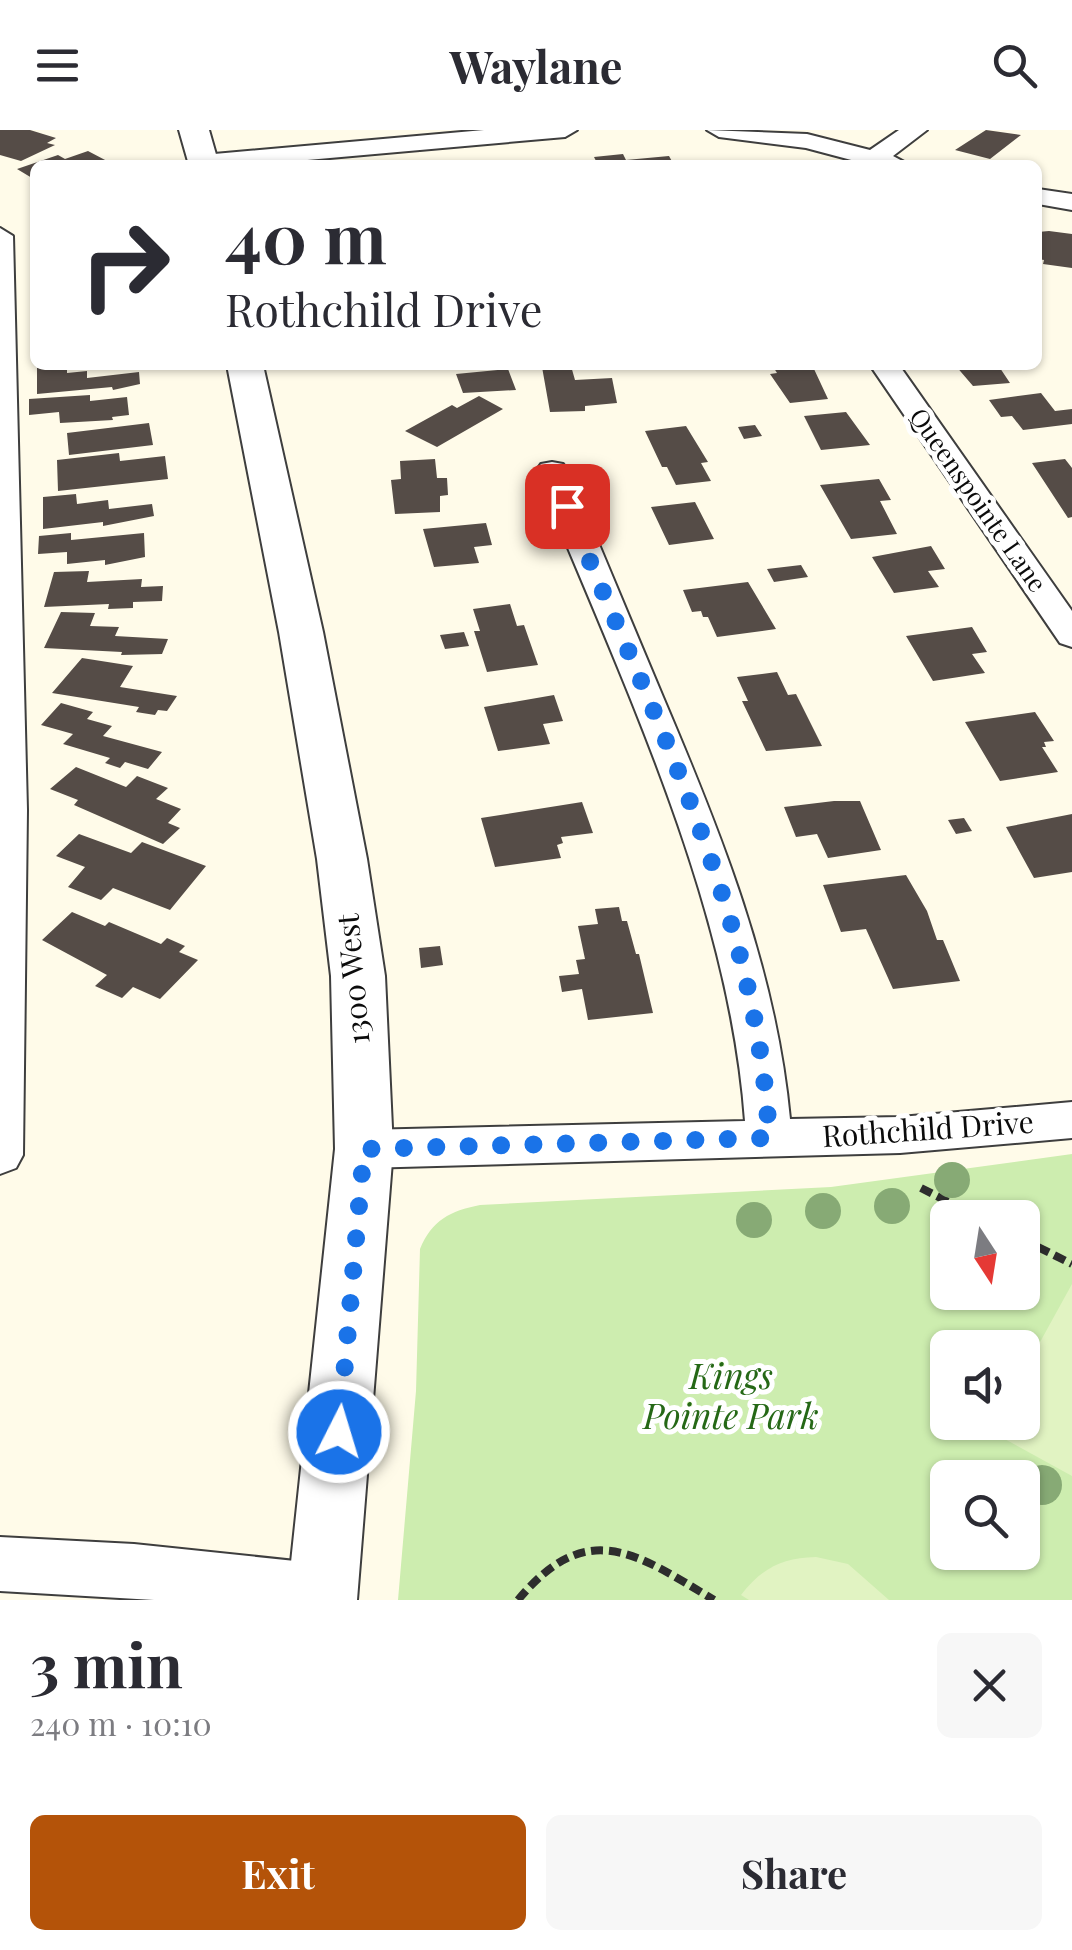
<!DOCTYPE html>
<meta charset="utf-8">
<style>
:root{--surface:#fff;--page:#f7f7f7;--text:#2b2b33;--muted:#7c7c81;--accent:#b45309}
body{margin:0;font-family:"Playfair Display",serif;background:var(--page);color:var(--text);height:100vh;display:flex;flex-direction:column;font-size:38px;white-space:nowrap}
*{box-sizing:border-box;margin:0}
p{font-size:32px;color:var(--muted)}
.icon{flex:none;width:55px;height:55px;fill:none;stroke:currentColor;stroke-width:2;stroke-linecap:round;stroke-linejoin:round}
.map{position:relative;height:1470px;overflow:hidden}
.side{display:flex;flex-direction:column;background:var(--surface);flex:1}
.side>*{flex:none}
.banner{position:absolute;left:30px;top:30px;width:1012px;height:210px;border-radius:15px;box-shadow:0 2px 8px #0004;background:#fff;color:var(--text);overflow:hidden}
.needle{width:65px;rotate:168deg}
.buttons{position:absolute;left:930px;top:1070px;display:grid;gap:20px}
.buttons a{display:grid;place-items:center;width:110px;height:110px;border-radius:15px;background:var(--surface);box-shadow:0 2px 8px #0004;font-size:50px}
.pin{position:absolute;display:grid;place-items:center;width:85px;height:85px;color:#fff;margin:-42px;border-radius:20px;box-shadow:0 5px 15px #0006}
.me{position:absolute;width:110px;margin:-55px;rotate:5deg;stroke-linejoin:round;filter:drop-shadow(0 0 8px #0008)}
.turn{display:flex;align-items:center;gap:35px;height:210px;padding:0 30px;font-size:45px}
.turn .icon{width:130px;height:130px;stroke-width:2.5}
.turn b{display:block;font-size:70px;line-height:85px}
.round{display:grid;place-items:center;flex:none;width:105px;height:105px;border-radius:15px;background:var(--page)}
.summary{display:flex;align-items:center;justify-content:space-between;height:170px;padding:0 30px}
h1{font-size:60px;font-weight:700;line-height:75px}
.primary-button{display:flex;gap:20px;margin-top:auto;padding:20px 30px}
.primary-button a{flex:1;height:115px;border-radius:15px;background:var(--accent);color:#fff;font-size:40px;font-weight:700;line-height:115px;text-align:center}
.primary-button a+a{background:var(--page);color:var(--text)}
header{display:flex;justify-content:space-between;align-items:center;height:130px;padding:0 30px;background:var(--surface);font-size:45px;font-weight:700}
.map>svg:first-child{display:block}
</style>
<header><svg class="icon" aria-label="menu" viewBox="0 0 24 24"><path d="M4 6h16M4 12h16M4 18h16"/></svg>Waylane<svg class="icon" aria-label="search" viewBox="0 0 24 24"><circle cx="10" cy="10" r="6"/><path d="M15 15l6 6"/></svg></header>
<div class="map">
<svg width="1072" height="1470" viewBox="0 0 1072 1470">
<rect width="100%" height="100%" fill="#fffbe9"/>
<!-- green -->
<path fill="#cdedaf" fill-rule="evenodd" d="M1072,1024V1470H398L416,1261L420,1119C432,1090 450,1081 480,1075L831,1057ZM948,1088H1022V1162H948ZM948,1218H1022V1292H948ZM948,1348H1022V1422H948Z"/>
<!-- pitch -->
<path fill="#e1f3c2" d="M1072,1154V1346L990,1301L995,1293L1022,1292L1023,1243Z
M816,1427L848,1434L889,1470H749L741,1465C762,1438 782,1428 816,1427Z"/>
<!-- building -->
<path fill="#554c47" d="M0,0H30L56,8L47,13L55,15L21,31L0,25Z
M986,0L1021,5L990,29L955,20Z
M88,21L107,31L101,33L105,35H35L32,48L17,39L58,25L65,29Z
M623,24L626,30L669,26L674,35H598L594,27Z
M1049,101L1072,104V138L1043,134L1044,130L1038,129V102Z
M67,235V243L87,241V248L139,242L140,254L113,260L112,257L37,264V238Z
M772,235H805L808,240L814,239L828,269L790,273L770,244L777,243Z
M955,235H998L1010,253L973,256Z
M571,236L575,250L612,248L617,273L585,276V281L550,282L542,237Z
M508,239L516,260L463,263L456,244Z
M1041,263L1055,281L1072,279V294L1023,300L1012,286L1001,287L989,270Z
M90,265V271L127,267L129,285L112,287L113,290L60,293L59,282L29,285V269Z
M479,266L503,279L437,317L405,301L452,275L457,278Z
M846,282L870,315L821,320L804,286Z
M149,293L153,315L69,325L67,303Z
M755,295L762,306L744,309L738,297Z
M686,296L708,332L701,333L711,351L676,355L667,337H662L645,301Z
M119,323L120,331L165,326L168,349L58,361L57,330Z
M435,329L437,348H447L448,365L440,366V382L395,384L391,350L401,349L400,331Z
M1065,329L1072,338V387L1068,388L1032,333Z
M879,349L891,370L880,371L897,404L851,409L820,355Z
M76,364L77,374L108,370L109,379L152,374L154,386L103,396V392L43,399V367Z
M695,372L714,409L669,415L651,377Z
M486,393L492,415L474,417L479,433L434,437L423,399Z
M71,403V410L144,403L145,427L105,435V430L67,434V422L38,424L39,406Z
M931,416L945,439L928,441L939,457L894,463L872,427Z
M801,435L808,447L774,452L767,439Z
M89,441L87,452L142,449L141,457L163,456L162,471L133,472V478L108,479L109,474L44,477L54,442Z
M748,452L776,499L717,507L708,487H703L701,481L692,482L683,460Z
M510,474L517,496L524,495L538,535L487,542L474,501H480L473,479Z
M61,482L95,483L90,496L119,497L115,506L168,509L162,524L121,525L122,522L44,518Z
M972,497L987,522L972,524L985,543L933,551L906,506Z
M464,502L469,516L445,519L440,505Z
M82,528L133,536L120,557L177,566L167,581L158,580L155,585L136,582L139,577L52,563Z
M777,542L788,565L796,564L822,616L766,621L742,571H748L737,547Z
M554,565L563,591L543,594L550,614L498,621L484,577Z
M61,573L93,582L87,589L112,596L103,606L162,622L148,639L125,632L120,638L105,633L110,628L63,614L73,604L41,595Z
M1035,582L1054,611L1044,612L1046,617H1042L1058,642L1000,651L965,592Z
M76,637L126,657L137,646L168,658L156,669L181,679L168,693L180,698L163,714L74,675L78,670L50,659Z
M834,671H860L881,720L828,728L817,704L796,707L784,677Z
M582,672L593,703L561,707L563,713L557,715L561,728L495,737L481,688Z
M1072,684V742L1034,748L1006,697Z
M964,688L972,701L956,704L948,690Z
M79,704L131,723L142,712L206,736L170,780L113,758L101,770L68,757L85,737L56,726Z
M906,745L927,781L937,810H943L960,851L893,859L866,799L841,802L823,755Z
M619,777L622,791H627L636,824H639L653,883L588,890L582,859L562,862L559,846L579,844L576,830L585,829L578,796L598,794L595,779Z
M72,782L105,796L109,792L161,814L167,808L185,816L179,822L198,830L160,869L133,857L122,868L95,856L107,845L42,810Z
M440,816L443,835L421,838L419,818Z"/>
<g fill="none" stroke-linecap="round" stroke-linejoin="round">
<defs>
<path id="minor" d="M484,0H577L565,7L252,35L191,32L203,25Z
M707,0L807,4L870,20L899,0H927L893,26L910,35H853L855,31L806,18L719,7Z
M1038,59L1072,64V80L1038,74Z
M0,98L13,106L27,680L23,1025L16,1038L0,1044Z
M870,235H899L1072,481V517L1060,513Z
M552,332L563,334L568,341C600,416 631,491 663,567C721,703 776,840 790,989L900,987L1072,972V1008L900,1023L364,1038L348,1032L341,1019L348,1006L364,1000L745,991C729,770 619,545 536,341L541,334Z
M0,1407L134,1414L324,1434L344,1442L352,1461L348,1470H154L0,1461Z"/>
<path id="tertiary" d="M179,0H209L219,35H189Z
M227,235H263L323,502L367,729L385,846L393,1019L357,1470H287L335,1019L331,846L317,729L279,502Z"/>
</defs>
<!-- minor casing -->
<use href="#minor" stroke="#3e3e3e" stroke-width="4"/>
<!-- tertiary casing -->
<use href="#tertiary" stroke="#3e3e3e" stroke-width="4"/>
<!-- path -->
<path stroke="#2d2d2d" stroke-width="8" stroke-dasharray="12 6" stroke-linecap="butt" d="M921,1058L980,1088
M1022,1109L1072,1134
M518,1470C587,1387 636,1423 714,1470"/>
<!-- minor -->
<use href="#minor" fill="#fff" fill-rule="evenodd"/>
<!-- tertiary -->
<use href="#tertiary" fill="#fff" fill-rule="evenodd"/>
</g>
<!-- trees -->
<g fill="#87aa75">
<circle cx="952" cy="1050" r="18"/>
<circle cx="892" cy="1076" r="18"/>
<circle cx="823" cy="1081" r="18"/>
<circle cx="754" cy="1090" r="18"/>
<circle cx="1042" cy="1355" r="20"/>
</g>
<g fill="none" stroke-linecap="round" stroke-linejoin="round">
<!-- route -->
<path stroke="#1a73e8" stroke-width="18" stroke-dasharray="0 32.4" d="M339,1302L364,1019L769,1008C759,788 649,578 567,376"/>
</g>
<g text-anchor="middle" stroke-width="10" stroke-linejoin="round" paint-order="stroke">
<!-- far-street labels -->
<g font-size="25" fill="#0b0b0b" stroke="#fff">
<text transform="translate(978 370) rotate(55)" y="9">Queenspointe Lane</text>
</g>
<!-- street labels -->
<g font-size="30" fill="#0b0b0b" stroke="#fff">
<text transform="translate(354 849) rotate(-95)" y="10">1300 West</text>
<text transform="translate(928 1000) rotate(-4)" y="10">Rothchild Drive</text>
</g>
<!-- near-park labels -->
<g font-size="35" font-style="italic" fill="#256816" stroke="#fff">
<text x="731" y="1259">Kings<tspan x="731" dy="40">Pointe Park</tspan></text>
</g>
</g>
</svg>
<div class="buttons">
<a><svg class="needle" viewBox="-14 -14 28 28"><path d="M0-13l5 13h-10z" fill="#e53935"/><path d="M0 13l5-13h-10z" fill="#7c7c81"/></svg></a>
<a><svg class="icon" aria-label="sound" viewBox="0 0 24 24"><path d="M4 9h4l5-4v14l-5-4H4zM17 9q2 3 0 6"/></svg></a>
<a><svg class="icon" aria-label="search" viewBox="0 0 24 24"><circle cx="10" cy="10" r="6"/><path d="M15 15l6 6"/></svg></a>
</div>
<div class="pin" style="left:567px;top:376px;background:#d93025"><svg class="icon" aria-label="arrive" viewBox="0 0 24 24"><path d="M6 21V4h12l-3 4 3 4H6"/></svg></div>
<svg class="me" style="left:339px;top:1302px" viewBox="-20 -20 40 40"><circle r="17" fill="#1a73e8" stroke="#fff" stroke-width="3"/><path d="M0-11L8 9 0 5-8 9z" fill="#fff"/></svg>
<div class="banner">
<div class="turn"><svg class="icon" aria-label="right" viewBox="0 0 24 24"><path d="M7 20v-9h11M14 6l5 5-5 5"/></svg><div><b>40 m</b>Rothchild Drive</div></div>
</div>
</div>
<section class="side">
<div class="summary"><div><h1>3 min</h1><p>240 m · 10:10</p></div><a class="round"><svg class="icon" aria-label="close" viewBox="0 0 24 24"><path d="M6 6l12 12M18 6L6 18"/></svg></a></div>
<div class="primary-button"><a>Exit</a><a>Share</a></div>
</section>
